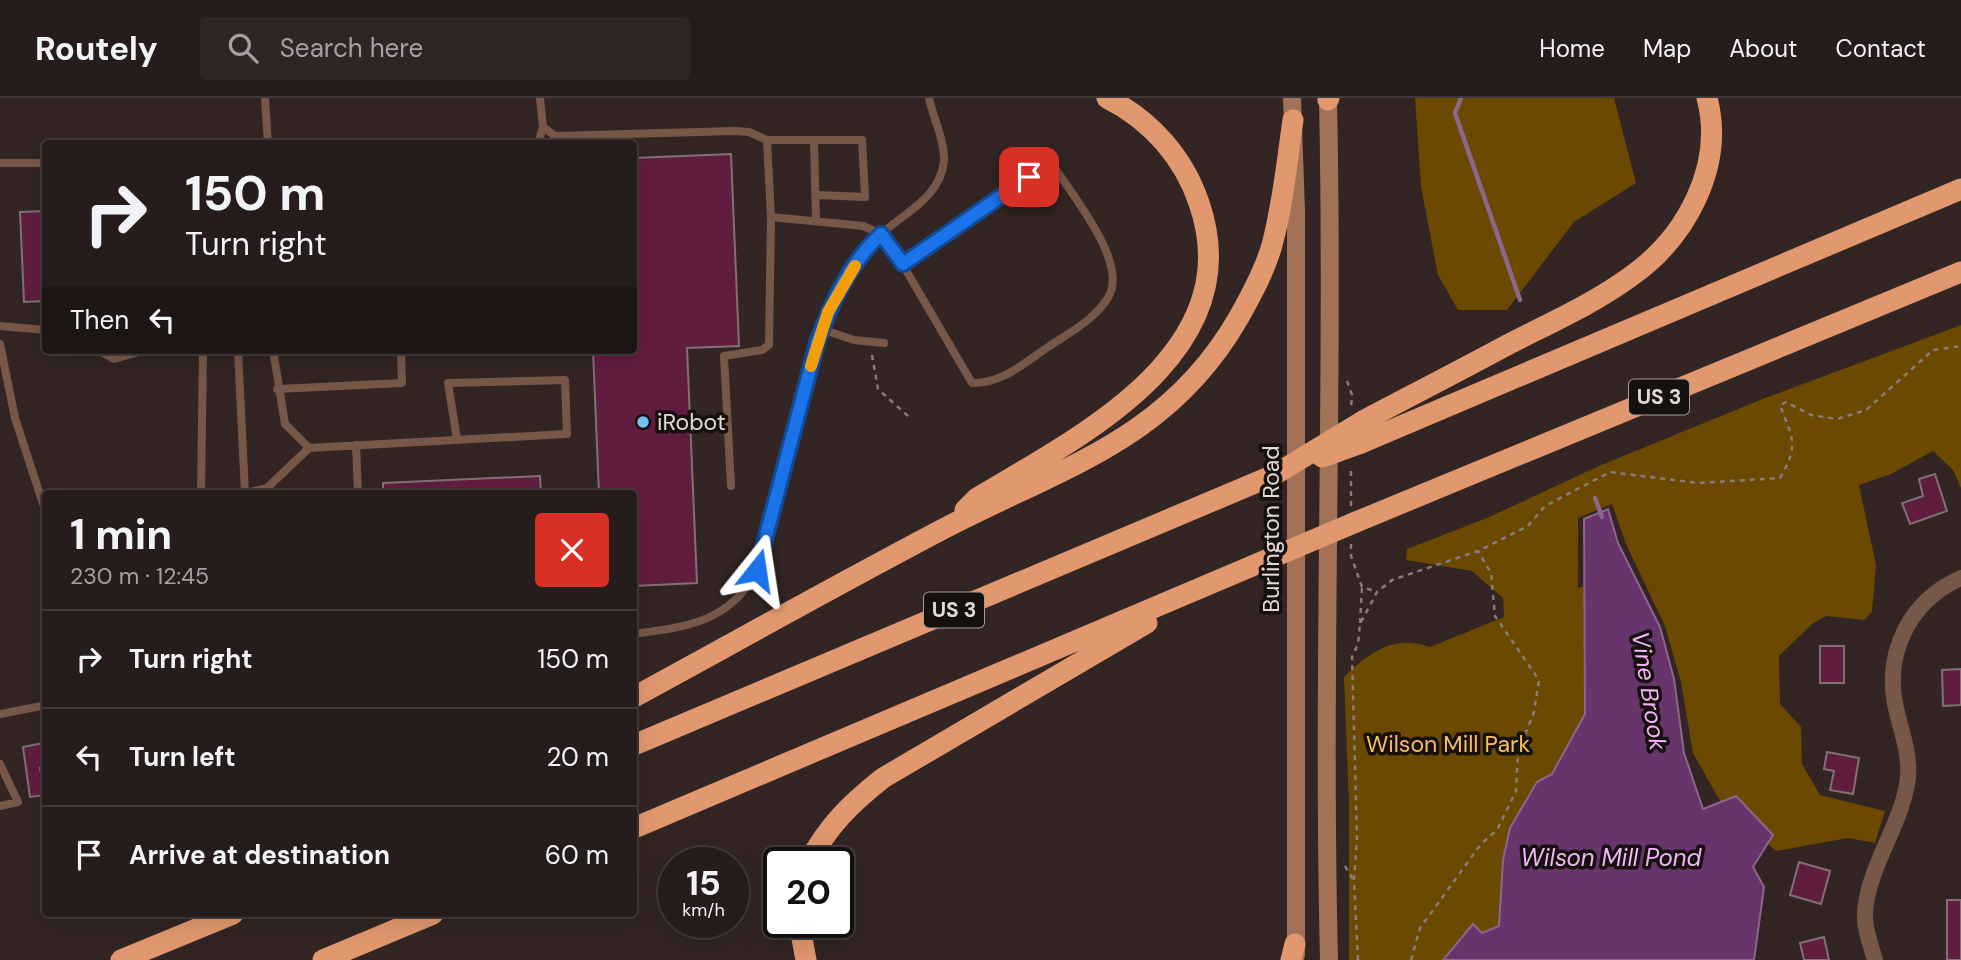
<!DOCTYPE html>
<meta charset="utf-8">
<style>
:root{--surface:#261c1b;--page:#2e2524;--text:#f1f3f6;--muted:#a4a1a3;--line:#423a3a}
body{margin:0;font-family:"DM Sans",sans-serif;background:var(--page);color:var(--text);height:100vh;display:flex;flex-direction:column;font-size:26px;white-space:nowrap}
*{box-sizing:border-box;margin:0}
p{font-size:23px;color:var(--muted)}
.icon{flex:none;width:38px;height:38px;fill:none;stroke:currentColor;stroke-width:2;stroke-linecap:round;stroke-linejoin:round}
.map{position:relative;flex:1;overflow:hidden}
.sheet{position:absolute;left:42px;top:392px;width:595px;height:427px;display:flex;flex-direction:column;background:var(--surface);border-radius:7px;box-shadow:0 7px 28px #0002,0 0 0 2px var(--line)}
.sheet>*{flex:none}
.hud{position:absolute;left:42px;top:42px;width:595px;height:214px;border-radius:7px;box-shadow:0 7px 28px #0002,0 0 0 2px var(--line);background:#261c1b;color:var(--text);overflow:hidden}
.speed{position:absolute;left:658px;top:749px;display:flex;gap:14px;font-size:35px;font-weight:700;text-align:center}
.speed>*{display:grid;place-content:center;width:91px;height:91px;border-radius:50%;background:var(--surface);box-shadow:0 7px 28px #0002,0 0 0 2px var(--line);line-height:1}
.speed small{font-size:18px;font-weight:400}
.speed .limit{border:4px solid #111;border-radius:10px;background:#fff;color:#111}
.pin{position:absolute;display:grid;place-items:center;width:60px;height:60px;color:#fff;margin:-30px;border-radius:14px;box-shadow:0 4px 10px #0006}
.me{position:absolute;width:77px;margin:-38px;rotate:15deg;stroke-linejoin:round;filter:drop-shadow(0 0 5px #0008)}
.turn{display:flex;align-items:center;gap:24px;height:147px;padding:0 28px;font-size:32px}
.turn .icon{width:91px;height:91px;stroke-width:2.5}
.turn b{display:block;font-size:49px;line-height:60px}
.then{display:flex;align-items:center;height:66px;padding:0 28px;background:#0003;gap:14px;font-size:26px}
.round{display:grid;place-items:center;flex:none;width:74px;height:74px;border-radius:7px;background:var(--page)}
.summary{display:flex;align-items:center;justify-content:space-between;height:119px;padding:0 28px}
h1{font-size:42px;font-weight:700;line-height:52px}
ul{padding:0;list-style:none}
li{display:flex;align-items:center;gap:21px;height:98px;padding:0 28px;border-top:2px solid var(--line)}
li div{flex:1}
li b{display:block;font-size:26px}
li em{font-style:normal}
header{display:flex;align-items:center;gap:42px;box-sizing:border-box;height:98px;padding:0 35px;background:var(--surface);border-bottom:2px solid var(--line)}
header strong{font-size:33px}
nav{display:flex;gap:38px;margin-inline-start:auto;font-size:24px}
.search{width:490px;height:63px;background:var(--page);display:flex;align-items:center;gap:18px;box-sizing:border-box;padding:0 24px;border-radius:7px;color:var(--muted);font-size:26px}
.map>svg:first-child{display:block}
</style>
<header>
<strong>Routely</strong>
<div class="search"><svg class="icon" aria-label="search" viewBox="0 0 24 24"><circle cx="10" cy="10" r="6"/><path d="M15 15l6 6"/></svg>Search here</div>
<nav><a>Home</a><a>Map</a><a>About</a><a>Contact</a></nav>
</header>
<div class="map">
<svg width="1961" height="862" viewBox="0 0 1961 862">
<rect width="100%" height="100%" fill="#322524"/>
<!-- green -->
<path fill="#6b4900" d="M1415,0H1614L1636,85L1574,124L1507,212H1458L1438,177L1421,89Z
M1961,227V390L1953,372L1933,353L1891,376L1859,387L1876,467L1872,514L1864,522L1826,518L1812,526L1779,558L1780,606L1801,629L1802,666L1820,697L1885,713L1875,745L1848,740L1776,753L1720,703L1693,655L1681,584L1665,528L1626,446L1612,406L1578,420V490L1586,487L1585,616L1552,676L1537,684L1503,762L1499,828L1482,835L1473,826L1443,862H1349V706L1344,579C1370,554 1393,536 1430,549L1504,519L1503,500L1472,473L1406,462L1407,451L1487,420L1599,368L1765,300Z"/>
<!-- water -->
<path fill="#67356b" stroke="#8c668b" stroke-width="2" d="M1608,411L1618,445L1660,529L1674,581L1684,655L1703,711L1736,698L1773,737L1753,769L1764,789L1754,862H1443L1473,826L1482,835L1499,828L1503,762L1510,730L1537,684L1552,676L1585,616L1584,421Z"/>
<g fill="none" stroke-linecap="round" stroke-linejoin="round">
<!-- stream -->
<path stroke="#8c668b" stroke-width="4.5" d="M1461,0L1455,15L1520,202
M1595,400L1602,419"/>
</g>
<!-- building -->
<path fill="#611d40" stroke="#807176" stroke-width="2" d="M731,56L739,248L687,250L697,485L634,488V396H599L593,252H634V60Z
M46,113V203L24,204L20,114Z
M1935,376L1947,413L1910,426L1902,405L1923,398L1919,381Z
M540,378L541,396H383V385Z
M1820,548H1844V585H1820Z
M1961,571V607L1943,608L1942,572Z
M43,645L46,670H40L45,697L30,699L23,649Z
M1827,654L1859,660L1853,696L1830,692L1834,673L1824,671Z
M1799,764L1830,773L1821,806L1790,797Z
M1947,802H1961V862H1947Z
M1824,839L1829,862H1804L1800,845Z"/>
<g fill="none" stroke-linecap="round" stroke-linejoin="round">
<!-- path -->
<path stroke="#877c7b" stroke-width="2.5" stroke-dasharray="5 5" stroke-linecap="butt" d="M872,257L878,291L909,319
M1347,283L1352,297L1351,310
M1351,408V369
M1351,446V458L1362,489L1377,494
M1360,525L1362,489
M1345,768L1354,783
M1358,862L1354,783L1357,740L1352,559L1358,546L1360,526L1377,494L1392,482L1478,453L1528,428L1545,408L1610,374L1698,385L1780,380C1800,346 1792,340 1780,307L1786,304L1811,317L1837,321L1866,312L1933,252L1961,248
M1411,862L1420,830L1481,746L1497,732L1516,693L1518,655L1534,614L1539,582L1495,518L1491,475L1478,453"/>
<!-- lane -->
<path stroke="#775848" stroke-width="8" d="M265,0L268,46
M540,0L543,29L555,38L734,33L749,34L767,42
M814,42L816,123
M538,46L543,29
M0,65H46
M817,97L865,99L862,42H767L771,119L863,128L881,136L900,162L972,285C1003,285 1023,266 1048,249C1069,235 1096,221 1109,198C1127,164 1075,101 1057,73L1044,68L903,166
M0,228L46,232
M821,231L854,242L884,245
M0,246L15,320L46,415
M98,252L114,261L146,252
M238,252L245,395
M273,252L285,326L309,350
M277,291L402,285L401,252
M356,347L358,396
M731,388L724,258L762,252L769,247L771,119
M201,396L203,252
M242,396L267,390L309,350L567,336L565,282L448,285L457,341
M634,536C686,529 731,524 757,472L817,245C830,207 847,172 875,142C898,117 940,103 944,63C945,43 933,20 929,0
M0,616L46,607
M0,666L18,704L0,708"/>
<!-- street -->
<path stroke="#775848" stroke-width="16" d="M1875,862C1871,848 1864,830 1865,815C1868,767 1903,726 1908,679C1910,653 1900,630 1895,606C1885,552 1911,502 1961,480"/>
<!-- secondary -->
<path stroke="#a27258" stroke-width="18" d="M1292,0L1296,113V857
M1328,0C1334,287 1322,575 1329,862"/>
<!-- highway -->
<path stroke="#e2986e" stroke-width="21" d="M1328,2L1329,0
M1363,323C1412,297 1461,272 1509,246C1550,225 1593,206 1630,179C1686,140 1725,68 1707,0
M1361,345L1961,91
M965,412L977,400C1078,339 1251,255 1199,105C1184,60 1151,22 1107,0
M1356,424L1961,174
M634,599C737,543 840,485 945,430C1062,369 1169,342 1239,219C1252,196 1265,172 1272,147C1283,106 1287,63 1293,22
M634,647L1274,377
M634,730L1271,460
M808,765C829,727 849,707 883,680L1147,525
M799,824L806,862
M121,862L233,816
M323,862L433,816
M1291,862L1295,846"/>
<!-- highway-bridge -->
<path stroke="#e2986e" stroke-width="21" d="M1322,359L1361,345
M1274,377L1363,323
M1271,460L1356,424"/>
</g>
<g fill="none" stroke-linecap="round" stroke-linejoin="round">
<defs>
<path id="route" d="M757,472L817,245C831,205 849,166 881,136L903,166L1029,79"/>
</defs>
<!-- route casing -->
<use href="#route" stroke="#114b97" stroke-width="18"/>
<!-- route -->
<use href="#route" stroke="#1a73e8" stroke-width="12"/>
<!-- slow -->
<path stroke="#f59e0b" stroke-width="12" d="M811,268L828,214L855,168"/>
</g>
<!-- markers -->
<circle fill="#72c1f5" stroke="#16100f" stroke-width="2.5" cx="643" cy="324" r="7"/>
<g text-anchor="middle" stroke-width="7" stroke-linejoin="round" paint-order="stroke">
<!-- shield labels -->
<g fill="#16100f" stroke="#a59c9b" stroke-width="2">
<rect x="1629" y="281.5" width="60" height="35" rx="5"/>
<rect x="924" y="494.5" width="60" height="35" rx="5"/>
</g>
<g font-size="21" font-weight="bold" fill="#e2d8d7">
<text x="1659" y="306">US 3</text>
<text x="954" y="519">US 3</text>
</g>
<!-- poi labels -->
<g font-size="23" fill="#e2d8d7" stroke="#16100f" text-anchor="start">
<text x="657" y="332">iRobot</text>
</g>
<!-- street labels -->
<g font-size="23" fill="#e2d8d7" stroke="#16100f">
<text transform="translate(1271 431) rotate(-90)" y="8">Burlington Road</text>
</g>
<!-- park labels -->
<g font-size="23" fill="#fabf59" stroke="#16100f">
<text x="1448" y="654">Wilson Mill Park</text>
</g>
<!-- water labels -->
<g font-size="24" font-style="italic" fill="#f2b6f6" stroke="#16100f">
<text transform="translate(1649 593) rotate(81)" y="8">Vine Brook</text>
<text x="1611" y="768">Wilson Mill Pond</text>
</g>
</g>
</svg>
<div class="speed"><div>15<small>km/h</small></div><div class="limit">20</div></div>
<div class="pin" style="left:1029px;top:79px;background:#d93025"><svg class="icon" aria-label="arrive" viewBox="0 0 24 24"><path d="M6 21V4h12l-3 4 3 4H6"/></svg></div>
<svg class="me" style="left:757px;top:472px" viewBox="-20 -20 40 40"><path d="M0-17L14 15 0 8-14 15z" fill="#1a73e8" stroke="#fff" stroke-width="4"/></svg>
<div class="hud">
<div class="turn"><svg class="icon" aria-label="right" viewBox="0 0 24 24"><path d="M7 20v-9h11M14 6l5 5-5 5"/></svg><div><b>150 m</b>Turn right</div></div>
<div class="then">Then<svg class="icon" aria-label="left" viewBox="0 0 24 24"><path d="M17 20v-9H6M10 6l-5 5 5 5"/></svg></div>
</div>
<section class="sheet">
<div class="summary"><div><h1>1 min</h1><p>230 m · 12:45</p></div><a class="round" style="background:#d93025;color:#fff"><svg class="icon" aria-label="close" viewBox="0 0 24 24"><path d="M6 6l12 12M18 6L6 18"/></svg></a></div>
<ul>
<li><svg class="icon" aria-label="right" viewBox="0 0 24 24"><path d="M7 20v-9h11M14 6l5 5-5 5"/></svg><div><b>Turn right</b></div><em>150 m</em></li>
<li><svg class="icon" aria-label="left" viewBox="0 0 24 24"><path d="M17 20v-9H6M10 6l-5 5 5 5"/></svg><div><b>Turn left</b></div><em>20 m</em></li>
<li><svg class="icon" aria-label="arrive" viewBox="0 0 24 24"><path d="M6 21V4h12l-3 4 3 4H6"/></svg><div><b>Arrive at destination</b></div><em>60 m</em></li>
</ul>
</section>
</div>
